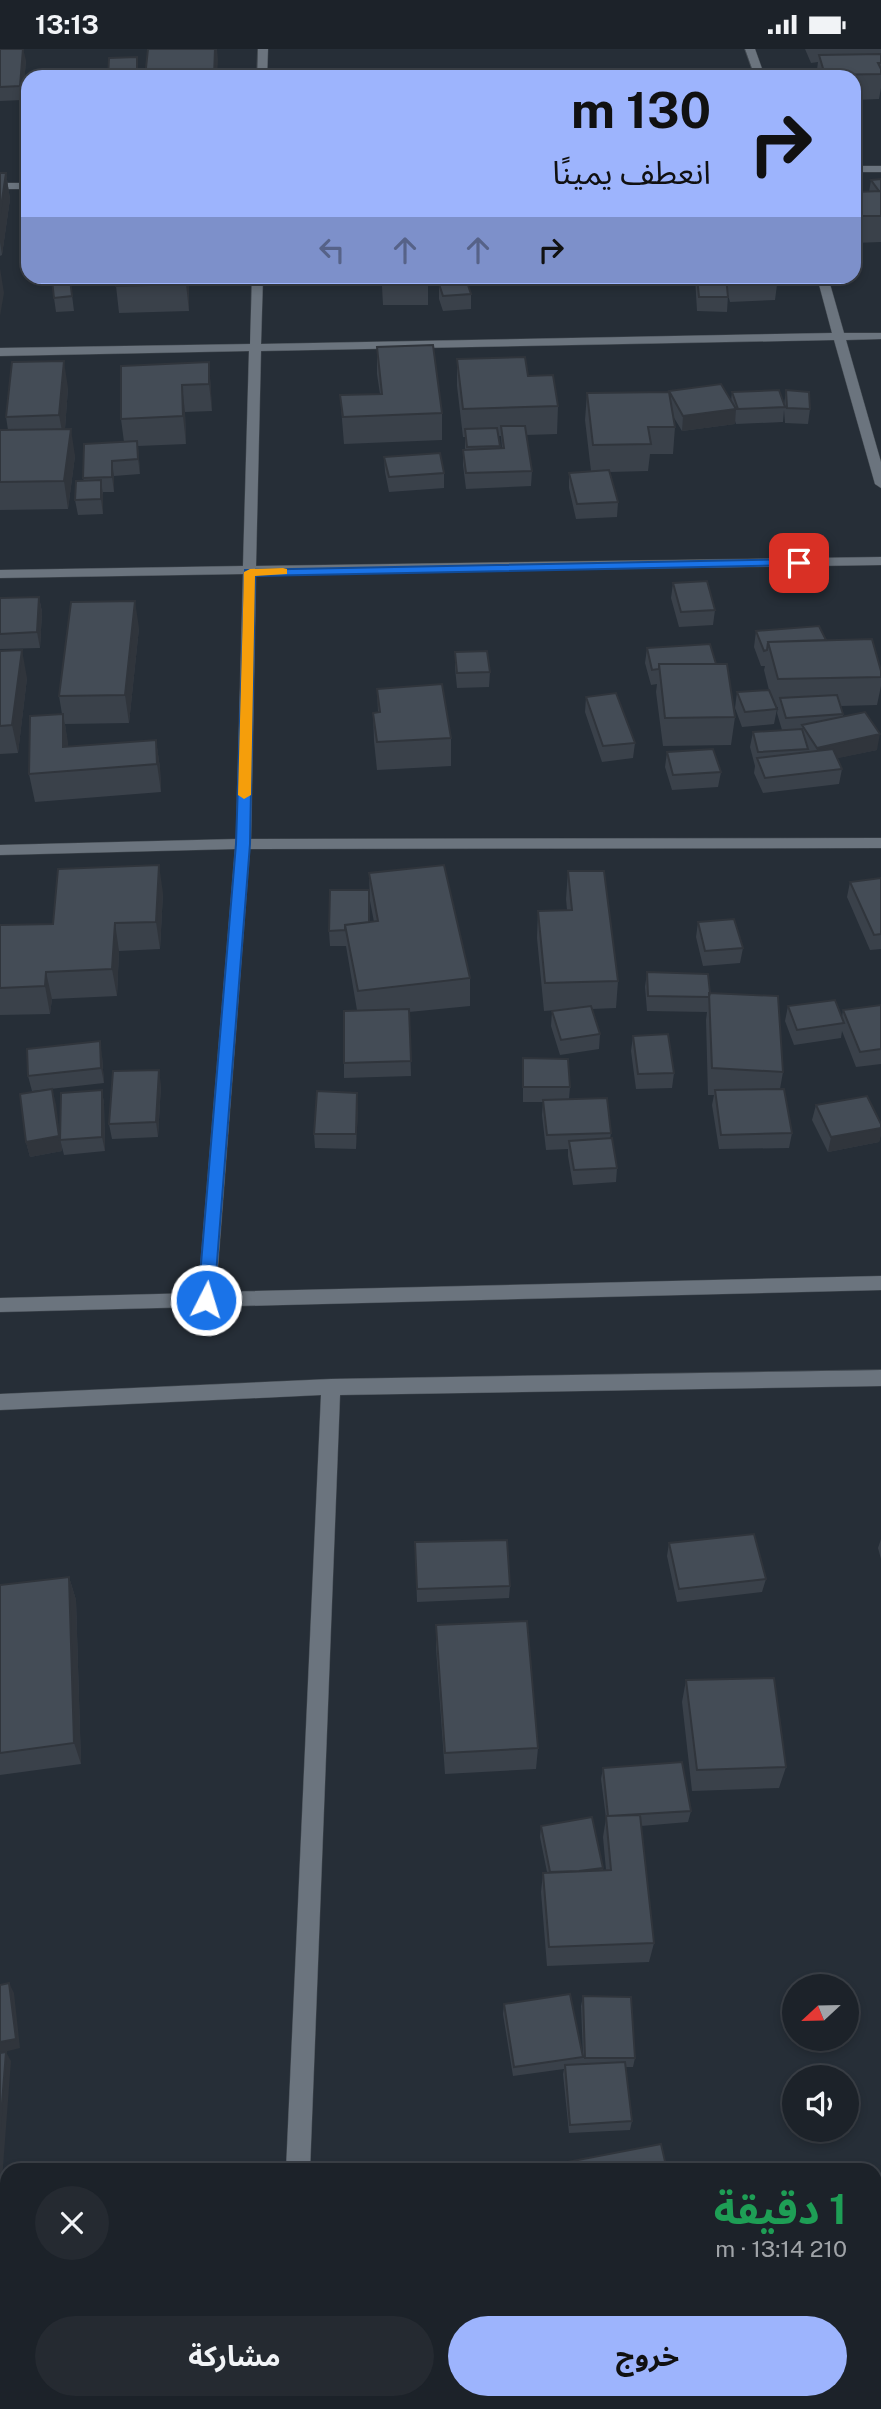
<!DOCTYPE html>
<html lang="ar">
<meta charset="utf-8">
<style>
:root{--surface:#1c2229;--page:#252a31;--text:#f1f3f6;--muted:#a0a4a8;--line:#3a3f46;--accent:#9db4fd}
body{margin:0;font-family:"Public Sans","Noto Sans Arabic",sans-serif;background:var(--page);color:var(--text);direction:rtl;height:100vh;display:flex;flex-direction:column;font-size:26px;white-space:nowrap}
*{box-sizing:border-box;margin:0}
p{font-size:23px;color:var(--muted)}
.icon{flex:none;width:38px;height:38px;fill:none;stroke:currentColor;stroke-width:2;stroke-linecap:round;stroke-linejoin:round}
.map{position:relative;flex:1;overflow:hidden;direction:ltr}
.panel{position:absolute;left:0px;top:2114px;width:882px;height:247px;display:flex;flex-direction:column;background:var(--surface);border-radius:21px 21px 0 0;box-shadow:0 4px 10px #0003,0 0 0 2px var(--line);direction:rtl}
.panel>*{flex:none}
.top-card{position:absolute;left:21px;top:21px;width:840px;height:214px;border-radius:21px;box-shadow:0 4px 10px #0003,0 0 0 2px var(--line);direction:rtl;background:#9db4fd;color:#111;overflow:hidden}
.needle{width:46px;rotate:248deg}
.tools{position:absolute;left:782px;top:1925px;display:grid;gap:14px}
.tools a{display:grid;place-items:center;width:77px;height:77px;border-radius:50%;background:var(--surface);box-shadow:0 4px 10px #0003,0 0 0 2px var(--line);font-size:35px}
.pin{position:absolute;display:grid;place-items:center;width:60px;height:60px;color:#fff;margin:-30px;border-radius:14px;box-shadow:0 4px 10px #0006}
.me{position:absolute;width:77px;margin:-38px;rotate:5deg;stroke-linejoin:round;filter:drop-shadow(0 0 5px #0008)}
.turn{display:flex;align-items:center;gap:24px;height:147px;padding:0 35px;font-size:32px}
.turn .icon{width:91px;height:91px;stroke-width:2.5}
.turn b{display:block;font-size:49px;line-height:60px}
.lanes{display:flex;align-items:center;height:66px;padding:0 35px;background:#0003;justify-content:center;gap:35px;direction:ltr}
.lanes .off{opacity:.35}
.round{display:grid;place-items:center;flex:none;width:74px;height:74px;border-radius:37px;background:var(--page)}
.headline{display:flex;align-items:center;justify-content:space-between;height:119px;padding:0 35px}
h1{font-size:42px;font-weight:700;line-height:52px;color:#1e9e55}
.action{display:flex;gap:14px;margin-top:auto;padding:14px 35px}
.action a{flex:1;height:80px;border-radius:42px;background:var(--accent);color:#111;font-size:28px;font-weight:700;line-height:80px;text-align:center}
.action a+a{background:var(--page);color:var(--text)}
.status{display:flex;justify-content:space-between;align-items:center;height:49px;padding:0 35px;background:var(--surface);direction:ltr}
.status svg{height:19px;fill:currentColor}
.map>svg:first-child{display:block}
</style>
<div class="status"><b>13:13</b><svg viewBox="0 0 49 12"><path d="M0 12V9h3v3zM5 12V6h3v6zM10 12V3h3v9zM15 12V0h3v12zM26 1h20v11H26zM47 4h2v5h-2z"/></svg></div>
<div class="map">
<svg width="881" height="2360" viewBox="0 0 881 2360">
<rect width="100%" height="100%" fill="#262e37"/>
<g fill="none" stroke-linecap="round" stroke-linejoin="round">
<defs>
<path id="street" d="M258,0H268L267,28H257Z
M745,0H755L765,28H755Z
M854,117H881V123H854Z
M0,134H28V140H0Z
M252,228H263L261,295L832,284L817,228H828L844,284H881V290L846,291L881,413V439L875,435L834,291L261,302L256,517L881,508V516L256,525L251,790L881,789V799L250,800L216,1243L881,1227V1241L0,1263V1249L198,1244L235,800L0,806V796L236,790L243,525L0,529V521L243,517L249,302L0,307V299L250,295Z
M881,1321V1337L340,1346L310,2121H286L321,1346L0,1361V1345L331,1330Z
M275,2354H301V2360H275Z"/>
</defs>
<!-- street casing -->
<use href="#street" stroke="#424950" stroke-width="1"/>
<!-- street -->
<use href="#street" fill="#6b747e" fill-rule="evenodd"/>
</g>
<!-- wall -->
<path fill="#3a414a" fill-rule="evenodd" d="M0,0L26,11L23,45L28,44V87H27L22,51L0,52Z
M805,0H881V39L879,50L854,51V28H816L818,13L811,14Z
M0,124H6L10,150L2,206L0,207Z
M881,130V193L854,194V143H869L871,131Z
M116,228H189V262L119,264L116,237Z
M358,228H428V256H383L382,237H359Z
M460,228H512V235L468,236L471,245V260L443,262L439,250V235L460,233Z
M695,228H778L775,251L730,253L728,246L727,263L697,262Z
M70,230L74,262L56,263L54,249Z
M377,298L442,364V391L344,395L340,346L380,345L377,325Z
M457,310L528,327L558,357L557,385L526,386L532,422L531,437L466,440L463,416V401H465V388H463L457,337ZM499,387H501L502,399L500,400Z
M209,313L212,362L185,363L186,395L138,397L140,425L114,427V443H103V465L78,466L75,451L84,432L83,429L124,393L121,370Z
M68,339L65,380L75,407L68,460L0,461V381H8L6,368Z
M786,341L810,360L808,375L785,374L784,361L783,373L736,375L735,372V375L682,382L673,367L675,378L673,405H650L648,422L610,423L618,453L617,468L576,470L569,439V424L591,422L585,371L587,344L669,343L731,352L732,343L784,356Z
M384,408L444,424V439L389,443L385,423Z
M673,534L715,561L713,576L679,578L671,549Z
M39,548L42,563L40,599L0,600V549Z
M139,579L129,674L65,675L68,698L156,691L160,719L161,743L35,753L29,725L62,665L59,647Z
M756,582L826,591L881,622V637L877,656L841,657L843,665V668L877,701L837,709L842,720L839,735L763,744L754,724L755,717L750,698L753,683L782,681L777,664L778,658H776L777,660L774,675L742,678L735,659L737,643L769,641L764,621L765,617H761L754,598Z
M647,599L716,615L735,668L731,696L663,697L656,643L657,635L651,636L645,614Z
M0,602L27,629L18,704L0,705Z
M455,603L490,623L489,638L457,639L455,619Z
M377,640L451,689V717L377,721L374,692L373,664L378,663Z
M586,648L635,694L633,709L602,713L585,663Z
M667,703L721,723L718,738L672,741L665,718Z
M568,822L618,932L616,959L592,960L600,985L599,1000L560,1006L551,977L552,962L559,961L544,962L537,889L538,862L567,861L566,850Z
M369,824L470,929V957L409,963L411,1027L344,1029V1014L357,961L346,897H330L329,882L374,873L370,852Z
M881,829V900L870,901L847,848L850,833Z
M163,844L160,900L119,902L117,947L52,950L50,965L0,966V876L53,875Z
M698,873L743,899L740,914L703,917L696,888Z
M647,923L710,944L783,1023L780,1040L792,1084L789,1099L719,1100L712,1056L714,1046H708L706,971L707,963L647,962L645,938Z
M881,956V1015L856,1018L842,982L841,989L794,996L785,972L788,957L842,968L843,961Z
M633,987L674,1024L672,1039L636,1040L631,1002Z
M102,1007L104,1034L32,1042L28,1027Z
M523,1009L570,1038L569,1050L611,1084L610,1090L617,1119L616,1133L573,1136L568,1107V1100L546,1101L542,1066L543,1053H523Z
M161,1036L158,1088L112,1090L109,1075Z
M52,1040L60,1090L102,1041L104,1055L105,1102L64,1106L61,1094L62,1102L30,1108L26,1093Z
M816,1056L881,1075V1085L879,1093L828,1103L812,1071Z
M358,1058L356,1100L315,1099L314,1085Z
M881,1490V1510L878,1499Z
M415,1493L510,1537L509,1549L417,1553Z
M669,1494L766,1530L762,1543L677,1553L667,1507Z
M69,1528L76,1551L81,1715L0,1726V1536Z
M436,1576L538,1699L536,1720L445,1725L436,1599Z
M686,1631L786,1718L779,1739L692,1742L682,1653Z
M603,1719L691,1762L688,1773L641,1777L654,1894L649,1913L547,1917L541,1843L543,1824L547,1823L540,1788L541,1777L603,1819V1821H606L603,1788L606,1769L601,1730Z
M583,1947L635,2009L633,2018H626L632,2072L630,2081L569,2084L563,2025L564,2020L513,2027L503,1965L504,1955L583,2007L581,1957Z
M801,2354H875L881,2360H802Z"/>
<!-- shaded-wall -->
<path fill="#30353c" d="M23,0L26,11L23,51L20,37Z
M215,0H217L218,11L217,28H214Z
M6,124L10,150L2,206L0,193V165Z
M0,219L4,244L0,267Z
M186,228H189V262L186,235Z
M64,312L68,339L64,393L59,366Z
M209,313L211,340L212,362L209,335Z
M182,336L185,363L186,395L183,367Z
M736,360L735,375L682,382L683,367Z
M71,380L75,407L68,460L64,432Z
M137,392L139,407L140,425L138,410Z
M112,412L114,427V443L112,428Z
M101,431L103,446V465L101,450Z
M39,548L42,563L40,599L37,583Z
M135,552L139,579L129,674L125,646Z
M22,601L27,629L18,704L12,676Z
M63,665L68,693V722L63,698Z
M880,685L877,701L815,714L817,699Z
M156,691L160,719L161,743L157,715Z
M159,816L163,844L160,900L156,873Z
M115,874L119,902L117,947L112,920Z
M46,923L52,950L50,965L45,937Z
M100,992L102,1007L104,1034L101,1019Z
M159,1021L161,1036L158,1088L156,1073Z
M52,1040L56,1055L62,1102L30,1108L26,1093Z
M102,1041L104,1055L105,1102L102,1088Z
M357,1044L358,1058L356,1100V1085Z
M881,1079V1085L879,1093L828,1103L831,1088Z
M69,1528L76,1551L81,1715L74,1694Z
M9,1934L14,1944L20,1999L0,2004V1993Z
M6,2003L11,2012L2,2131L0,2127V2080Z"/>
<!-- building -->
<path fill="#444c56" stroke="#30353c" stroke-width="2" d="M0,0H23L20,37L0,38Z
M148,0H215L214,28H145Z
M881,5V14H878L881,20V25L825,26L819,6Z
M137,8V28H108L109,9Z
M70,23V28H34V25Z
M28,44V72L25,73L21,45Z
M0,124H6L0,165Z
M881,130V142H879L871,131Z
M881,142V167H857L854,157V143Z
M116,228H186V235L116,237Z
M382,228H428V229H382Z
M697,228H726L728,248H699Z
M70,230L72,247L54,249L52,231Z
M467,233L471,245L443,247L439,235Z
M433,296L442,364L343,368L340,346L382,345L377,298Z
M525,308L528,327L553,326L558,357L463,360L457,310Z
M64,312L59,366L6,368L12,313Z
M209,313V335L182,336L183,367L121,370V317Z
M721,335L736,360L683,367L669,342Z
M779,341L785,358L738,360L732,343Z
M786,341L809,343L810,360L787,359Z
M669,343L675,378H648L651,395L593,396L587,344Z
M501,377H525L532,422L466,424L463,401L504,399Z
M497,379L500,397L467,398L465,380Z
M71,380L64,432L0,433V381Z
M137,392L138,410L112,412V428L83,429L84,395Z
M440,404L444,424L389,428L384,408Z
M609,421L618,453L577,455L569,424Z
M101,431V450L75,451L76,432Z
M707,532L715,561L681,563L673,534Z
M39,548L37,583L0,585V549Z
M135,552L125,646L59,647L71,553Z
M819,577L826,591L768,593L767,601L764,602L756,582Z
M872,590L881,622V628L778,630L768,593Z
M710,595L716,615H659V620L652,621L647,599Z
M22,601L12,676L0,677V602Z
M487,602L490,623L457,624L455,603Z
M659,615H727L735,668L665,669Z
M442,635L451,689L377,693L373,664L380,663L377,640Z
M769,641L777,660L745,663L737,643Z
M616,644L635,694L603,697L586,648Z
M837,646L843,665L786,669L780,649Z
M865,663L880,685L817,699L802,676Z
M63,665V698L156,691L157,715L29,725L30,667Z
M802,680L808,700L758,703L753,683Z
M713,700L721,723L673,726L667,703Z
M833,700L842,720L765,729L757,709Z
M159,816L156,873L115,874L112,920L46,923L45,937L0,939V876L53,875L58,820Z
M444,816L470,929L358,942L345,876L378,872L369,824Z
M568,822H604L618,932L545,934L538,862L572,861Z
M881,829V885L874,886L850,833Z
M330,841H369V873L345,876V881L329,882Z
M734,870L743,899L705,902L698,873Z
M647,923L708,925L710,944L709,948L648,947Z
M709,944L778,947L783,1023L712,1019Z
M835,951L844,974L797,981L788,957Z
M881,956V1000L860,1003L843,961Z
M591,957L600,985L561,991L552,962Z
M409,960L411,1012L344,1014V962Z
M668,985L674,1024L638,1025L633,987Z
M100,992L101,1019L28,1027L27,1000Z
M523,1009L568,1010L570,1038H523Z
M159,1021L156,1073L109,1075L113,1022Z
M52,1040L59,1087L26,1093L20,1045Z
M784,1040L792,1084L721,1086L715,1041Z
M102,1041V1088L60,1091L61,1044Z
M317,1042L357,1044L356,1085H314Z
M867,1047L881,1075V1079L831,1088L816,1056Z
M607,1049L611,1084L547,1086L543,1051Z
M612,1089L617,1119L574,1121L569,1092Z
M754,1485L766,1530L679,1540L669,1494Z
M507,1491L510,1537L417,1540L415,1493Z
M69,1528L74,1694L0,1704V1536Z
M527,1572L538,1699L445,1704L436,1576Z
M774,1629L786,1718L697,1721L686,1631Z
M682,1713L691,1762L608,1767L603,1719Z
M640,1766L654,1894L549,1898L543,1824L611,1821L606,1767Z
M592,1768L603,1819L579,1822L550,1823L541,1777Z
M9,1934L16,1990L0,1993V1936Z
M570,1945L583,2008L514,2018L504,1955Z
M583,1947L631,1948L635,2009H585Z
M6,2003L0,2080V2004Z
M625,2013L632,2072L570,2076L565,2016Z
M661,2095L667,2121H553L552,2116Z
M875,2251H881V2360H811L810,2354H875Z
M522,2354H654L655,2360H523Z"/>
<!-- route -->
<path fill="#1a73e8" stroke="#114b97" stroke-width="2" d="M799,510L805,514L803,516L255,527L250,795L214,1251L212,1255H201L198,1251L236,795L245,521Z"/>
<!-- slow -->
<path fill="#f59e0b" d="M283,519L287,520V525L255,527L251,746L244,750L238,746L244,523L250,520Z"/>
</svg>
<div class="tools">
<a><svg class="needle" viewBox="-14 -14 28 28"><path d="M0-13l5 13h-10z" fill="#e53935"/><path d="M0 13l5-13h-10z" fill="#a0a4a8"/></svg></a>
<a><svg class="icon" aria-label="sound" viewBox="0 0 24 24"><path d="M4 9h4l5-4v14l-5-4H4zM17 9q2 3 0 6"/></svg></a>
</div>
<div class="pin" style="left:799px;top:514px;background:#d93025"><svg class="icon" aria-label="arrive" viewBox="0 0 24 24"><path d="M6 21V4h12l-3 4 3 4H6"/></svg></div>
<svg class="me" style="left:206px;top:1251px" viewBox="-20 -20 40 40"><circle r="17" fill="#1a73e8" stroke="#fff" stroke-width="3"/><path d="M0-11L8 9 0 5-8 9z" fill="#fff"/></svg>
<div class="top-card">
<div class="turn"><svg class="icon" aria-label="right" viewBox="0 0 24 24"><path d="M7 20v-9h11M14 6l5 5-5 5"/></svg><div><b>130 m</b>انعطف يمينًا</div></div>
<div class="lanes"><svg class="icon off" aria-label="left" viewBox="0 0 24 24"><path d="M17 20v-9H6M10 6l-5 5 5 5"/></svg><svg class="icon off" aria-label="ahead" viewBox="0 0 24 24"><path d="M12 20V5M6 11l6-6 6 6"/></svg><svg class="icon off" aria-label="ahead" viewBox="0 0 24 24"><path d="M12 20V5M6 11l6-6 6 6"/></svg><svg class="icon" aria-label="right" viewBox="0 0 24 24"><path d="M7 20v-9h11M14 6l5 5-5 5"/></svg></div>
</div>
<section class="panel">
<div class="headline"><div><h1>1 دقيقة</h1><p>210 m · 13:14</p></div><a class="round"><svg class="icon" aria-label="close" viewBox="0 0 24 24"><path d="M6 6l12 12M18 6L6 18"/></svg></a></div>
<div class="action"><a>خروج</a><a>مشاركة</a></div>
</section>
</div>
